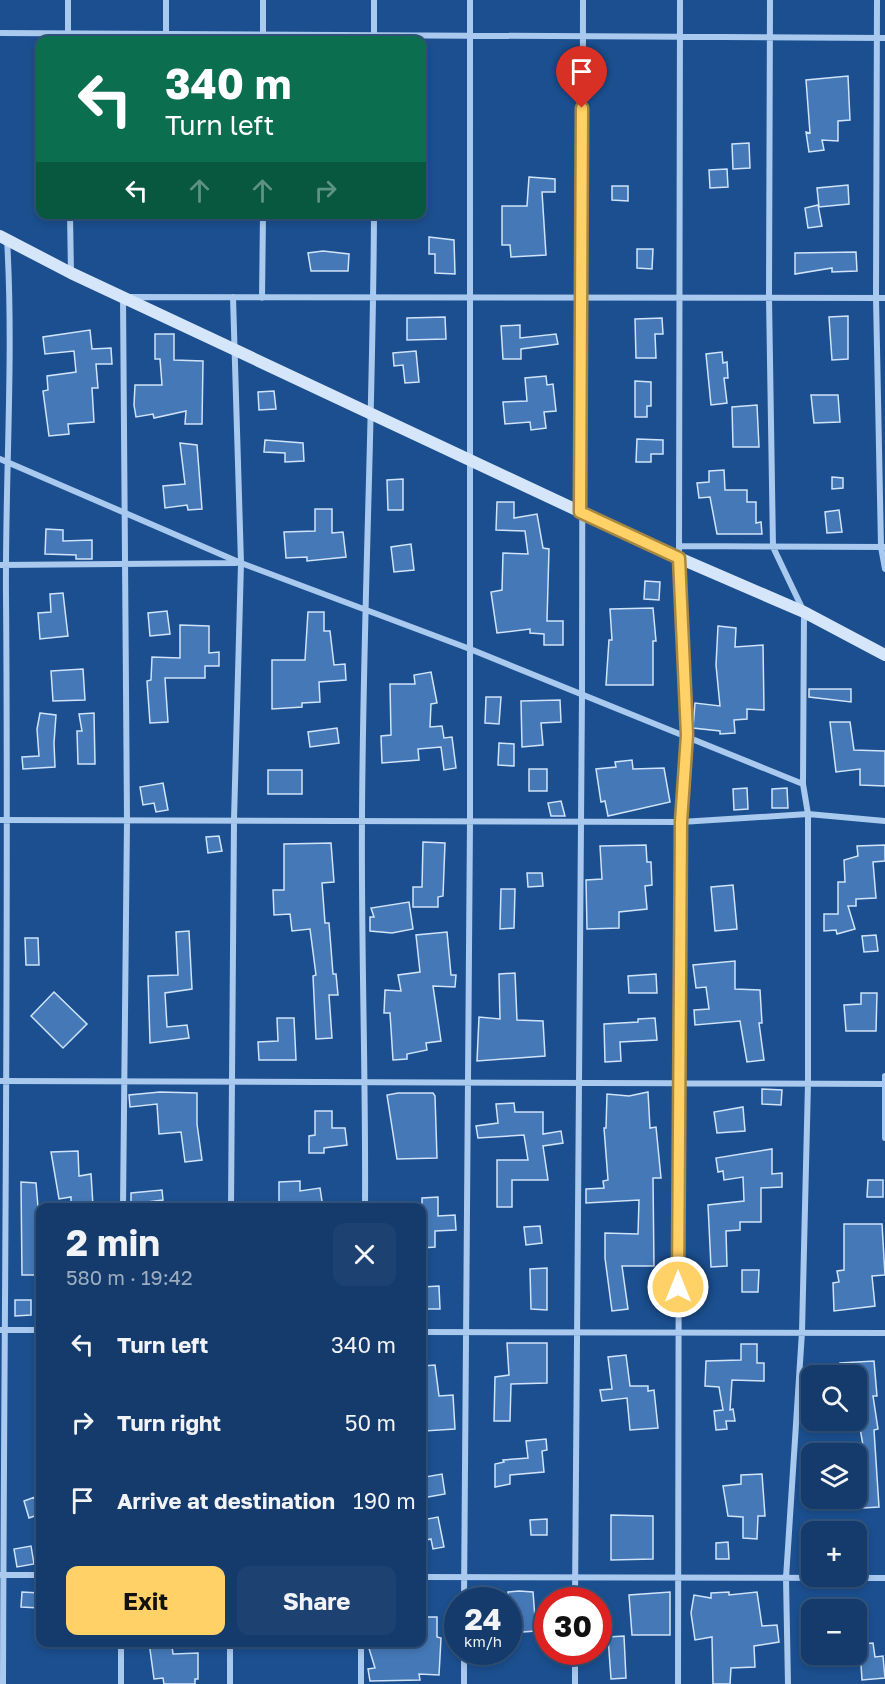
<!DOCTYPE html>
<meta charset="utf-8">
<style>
:root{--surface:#143b6b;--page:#1d4271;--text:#f1f3f6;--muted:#9dadc1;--line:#33557e;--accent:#ffd166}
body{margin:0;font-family:"Golos Text",sans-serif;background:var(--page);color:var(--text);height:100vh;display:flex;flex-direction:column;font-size:22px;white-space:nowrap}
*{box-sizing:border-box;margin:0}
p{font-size:20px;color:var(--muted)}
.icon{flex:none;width:33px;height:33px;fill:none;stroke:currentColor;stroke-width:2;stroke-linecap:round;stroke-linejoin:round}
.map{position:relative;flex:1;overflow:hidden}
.drawer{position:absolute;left:36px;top:1203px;width:390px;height:444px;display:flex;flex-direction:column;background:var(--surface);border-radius:12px;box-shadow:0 3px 9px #0003,0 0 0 2px var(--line)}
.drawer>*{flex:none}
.guide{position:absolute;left:36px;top:36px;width:390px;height:183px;border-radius:12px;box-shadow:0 3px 9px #0003,0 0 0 2px var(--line);background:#0b6e4f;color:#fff;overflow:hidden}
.buttons{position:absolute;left:801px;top:1365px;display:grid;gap:12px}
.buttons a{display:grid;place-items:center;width:66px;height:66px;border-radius:12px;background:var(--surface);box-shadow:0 3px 9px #0003,0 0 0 2px var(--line);font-size:30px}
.speed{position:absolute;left:444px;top:1587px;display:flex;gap:12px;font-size:30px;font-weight:700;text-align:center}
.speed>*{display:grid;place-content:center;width:78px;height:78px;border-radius:50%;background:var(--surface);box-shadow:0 3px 9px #0003,0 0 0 2px var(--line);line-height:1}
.speed small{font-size:15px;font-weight:400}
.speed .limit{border:9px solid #d22;background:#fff;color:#111}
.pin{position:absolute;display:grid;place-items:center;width:51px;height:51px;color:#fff;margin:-62px -26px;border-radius:50% 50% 50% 0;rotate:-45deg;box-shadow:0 0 6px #0007}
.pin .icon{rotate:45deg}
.me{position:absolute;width:66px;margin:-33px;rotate:0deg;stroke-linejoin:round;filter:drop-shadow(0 0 4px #0008)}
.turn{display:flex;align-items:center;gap:21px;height:126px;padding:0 30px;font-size:27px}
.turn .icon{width:78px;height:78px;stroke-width:2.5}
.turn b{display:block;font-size:42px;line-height:51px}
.lanes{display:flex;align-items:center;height:57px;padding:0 30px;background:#0003;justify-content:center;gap:30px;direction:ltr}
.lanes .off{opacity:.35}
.round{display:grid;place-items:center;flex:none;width:63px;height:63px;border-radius:12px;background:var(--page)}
.summary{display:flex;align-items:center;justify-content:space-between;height:102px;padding:0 30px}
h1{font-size:36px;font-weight:700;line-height:45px}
.cta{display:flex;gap:12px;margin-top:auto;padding:12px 30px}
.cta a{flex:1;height:69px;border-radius:12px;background:var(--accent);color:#111;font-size:24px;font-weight:700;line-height:69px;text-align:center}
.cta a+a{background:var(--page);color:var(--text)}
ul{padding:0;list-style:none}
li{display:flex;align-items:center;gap:18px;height:78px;padding:0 30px}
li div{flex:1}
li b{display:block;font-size:22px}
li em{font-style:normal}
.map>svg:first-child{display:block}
</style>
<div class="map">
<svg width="885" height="1684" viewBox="0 0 885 1684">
<rect width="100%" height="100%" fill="#1b4f8f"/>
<!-- building -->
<path fill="#4478b7" stroke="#cfe3fa" stroke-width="1.5" d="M848,76L850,120L838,121V141L822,140L824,150L809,152L806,132L810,133L806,80Z
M749,143L750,168L733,169L732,144Z
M727,169L728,187L710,188L709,170Z
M529,177L555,179V192H542L546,255L511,257L510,245H502V206H527Z
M848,185L849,204L819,207L817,188Z
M612,186H628V201L612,200Z
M818,205L822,226L808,228L805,208Z
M429,237L454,240L455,274L435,273V254H429Z
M637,249H653L652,269L637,268Z
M323,251L349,254L348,271H311L308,253Z
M856,252L857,271L832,272V268L795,274V253Z
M848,316V359L832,360L829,317Z
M445,317L446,339L407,340V318Z
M662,318L663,334H655L656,358H636L635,319Z
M520,325V338L556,334L558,344L521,349V359H503L501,326Z
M90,330L92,349L111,348L112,364H96L98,388H92L94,422L68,424L69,434L49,436L43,391L48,390L47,376L76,372L74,351L45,354L43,337Z
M155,334H174V360L203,361L202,424H185L186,411L154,418L153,414L136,417L134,405L135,385H162L160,359H155Z
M416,351L419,382L405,383L403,365L394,366L393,353Z
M722,352L723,363L727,362L728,378H724L727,403L711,405L706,354Z
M546,376L547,385L553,384L556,411L544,412L546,428L531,430L530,422L505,424L503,402L527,401L525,378Z
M635,381L651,382V406H647V417H635Z
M274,391L276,409L259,410L258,392Z
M811,395H838L840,422L814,423Z
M757,405L759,447H733L732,407Z
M637,439L663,440V454H651V462H636Z
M265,440L303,443L304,461L285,462V453L264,452Z
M180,443L197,445L202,509L188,510L187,505L165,508L163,486L185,484Z
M724,470L725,490H747V502H756V523L761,522L762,534H717L710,497L699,498L697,483L709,482V471Z
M832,477L843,478V488L832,489Z
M403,479V510H388L387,480Z
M497,502H514V518L537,514L543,548L549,549L547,621H563V645H544V634L530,633V629L497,633L491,592L502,590L503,553L528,554L525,531L496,530Z
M315,509H332V533L343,532L346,557L307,561V557L286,558L284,532L315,531Z
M839,510L842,532L827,533L825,512Z
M46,529L63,530V541L92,540V559H76V555L45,554Z
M411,544L414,570L394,572L391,547Z
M645,581L660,582L659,600L644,599Z
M63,593L68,636L40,639L38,613L51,612L50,594Z
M653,608L656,641H653V685H606L609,640H612L610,609Z
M167,611L170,634L150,636L148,613Z
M308,612H324V631H330L334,665L345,664L346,680L319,682L320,702L302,703V707L272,709V660H305Z
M180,625L209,626V653L219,652V666H205V678H165L168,722L150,723L147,681L151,680L152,657L180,658Z
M718,626L736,628L735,647L763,645L764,710L747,709V719L734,720L735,733L720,734V731L693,728L695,703L720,706L716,665Z
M83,669L85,700L53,701L51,671Z
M431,672L437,703L431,704L430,727L442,726L444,738L452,737L456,768L444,770L441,747L418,749L419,760L382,763L381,736L391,735L390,684H415L414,675Z
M809,689H851V702L809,697Z
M486,697H501L499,724L485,723Z
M560,700L561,722L541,723L543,745L522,747L521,701Z
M40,713L56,715L54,743L55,767L23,769L22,757L39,756L37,729Z
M94,713L95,764H78L77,731H82L79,714Z
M830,722H850L854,750L885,751V786L860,785V769L836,772Z
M337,728L339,743L310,747L308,732Z
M499,743L514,744V766L498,765Z
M632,760L633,769L664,768L670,802L608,816L605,801L601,802L596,769L616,767L615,762Z
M529,769H547V791H529Z
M268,770H302V794H268Z
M163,783L168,810L156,812L154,803L143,805L140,787Z
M747,788L748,809L734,810L733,789Z
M787,788L788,808H772V789Z
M561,801L565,816H551L548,803Z
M219,836L222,851L208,853L206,837Z
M423,842L445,843L443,896L438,897V907H413V887H422Z
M331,843L334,882L322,883L325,923H329L333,974H336L338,995H329L332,1038L316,1039L313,976L316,975L310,929L292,931L290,914L274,915L273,890H284V844Z
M646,845L647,862H651L652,885L645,886L647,909L619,912V928L587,929L586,880L602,879L600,846Z
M885,845V861L873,862L876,898L856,899V906H848L855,929L837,934L836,930L824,931V914H838V882H845L844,860L858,856L857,846Z
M527,873H542L543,886L528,887Z
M733,885L737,929L715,931L711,887Z
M501,889H515L514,928L500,929Z
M409,902L413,929L392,933L370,931V917H374L371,908Z
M189,931L192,989L165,993L167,1027L187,1025L189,1038L150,1043L148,976L178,975L176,932Z
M447,932L451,975H456L455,987L433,986L441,1041L426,1043L427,1050L407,1054V1059L393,1060L390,1013H384L385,990L401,991L398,975L420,972L416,935Z
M876,935L878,951L864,952L862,936Z
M25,938H38L39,965H26Z
M735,961V989L760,990L762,1023H759L764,1060L747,1062L740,1021L695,1025L694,1010L709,1009L706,987L696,988L693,965Z
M515,973L517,1020L543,1021L545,1056L477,1061L479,1017L500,1019L499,974Z
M656,974L657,993H629L628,976Z
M54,992L87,1024L63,1048L31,1016Z
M861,993H877L876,1031H846L844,1005L861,1004Z
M277,1018H294L296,1060H259L258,1042L278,1041Z
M655,1018L657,1040L620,1042L621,1061L605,1062L604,1024L638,1022V1019Z
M762,1089L782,1090L781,1105L762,1104Z
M160,1092L197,1093V1124L202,1160L185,1162L181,1132L159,1134L157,1104L130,1107L129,1095Z
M648,1092L650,1128L656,1127L661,1178H653L654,1266H622L628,1309L612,1311L605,1258V1233L638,1234L639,1200L586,1203V1189L604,1188L603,1181L608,1180L604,1128H606L607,1094L629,1096Z
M398,1093H433L435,1096L437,1158L397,1159L387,1095Z
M514,1103L515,1112H543V1134L561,1131L563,1143L543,1146L548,1180H512V1207H497V1160H528L524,1135L478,1138L476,1126L498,1123L496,1104Z
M743,1107L745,1131L717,1133L714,1112Z
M315,1111H332V1128H345L347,1145L324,1148V1153H309V1136L315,1135Z
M772,1149V1174L782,1173V1187L761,1188V1222H740V1230L726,1231L727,1266L711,1267L708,1205L744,1201L743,1177L724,1180L723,1171L718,1172L716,1158Z
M78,1151L79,1176L91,1174L93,1206L71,1207V1197L59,1199L51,1152Z
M868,1180H883V1197H867Z
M300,1181V1191L320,1188L323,1208H279V1182Z
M21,1182L36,1183L40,1231H36L37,1275H22Z
M162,1190L163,1200L131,1204V1193Z
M438,1197V1216L455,1215L456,1230L435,1231V1247L422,1248V1198Z
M844,1224H882L885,1275L872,1276L875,1306L834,1311L833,1283L839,1282L837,1271L844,1270Z
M540,1226L542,1243L526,1245L524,1227Z
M547,1268V1310L531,1309L530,1269Z
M742,1270H759L758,1292H742Z
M439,1286L440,1309H423L422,1287Z
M15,1300H31V1315L15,1316Z
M507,1343H547V1383L511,1384L510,1421H494L495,1377L509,1375Z
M741,1344H757V1363H764V1381L732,1380L730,1410L733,1409L735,1421H726L727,1429L716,1430L714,1411L723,1410L719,1387L705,1386L706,1361L741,1360Z
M626,1355L630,1386H648V1391L654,1390L658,1428L630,1430L627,1398L602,1401L600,1390L612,1389L608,1357Z
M874,1361L877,1396H873L878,1429L874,1430L879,1507L863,1508L858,1451H864L856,1405V1376H841L840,1363Z
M435,1365L439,1396L453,1395L455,1429L424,1431L422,1366Z
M546,1439L547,1450L542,1451L544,1472L510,1475V1484L495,1487V1464L504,1462L503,1460L528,1458L526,1441Z
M442,1474L445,1494L422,1498V1486L427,1485L425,1477Z
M762,1474L765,1516H758L757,1539L743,1538V1517L728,1516L723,1486L741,1484V1475Z
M35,1497L40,1514L29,1518L24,1501Z
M611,1515L653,1516V1559L611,1560Z
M438,1517L444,1547L433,1549L431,1539L426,1540L422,1520Z
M547,1519V1535H531L530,1520Z
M728,1542L729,1559H716V1543Z
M31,1546L34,1564L17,1567L14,1549Z
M519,1591L533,1592L536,1631L508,1633V1592Z
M22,1592L40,1593V1608L21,1607Z
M670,1592V1635H632L629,1595Z
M729,1592V1595L757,1592L762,1626L777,1625L779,1642L754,1646L755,1667L731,1668L730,1684H713L712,1637L695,1640L691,1613L694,1595L711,1598V1593Z
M422,1617H437V1637L441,1638L439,1675L419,1674L420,1680L370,1681L368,1669L375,1668L367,1642H422Z
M624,1636L626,1678L611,1679L608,1637Z
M149,1642H167L168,1646H172L173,1654L198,1653V1679H195V1684H164L163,1678L154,1679Z
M873,1643L875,1657L883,1656L885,1678L862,1680L861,1665L841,1666V1654H859V1644Z"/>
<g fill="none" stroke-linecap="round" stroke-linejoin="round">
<!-- street -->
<path stroke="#a9c9ee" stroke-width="6" d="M770,0L769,298L773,547L804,612L803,784L808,814V1083L802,1332L786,1578L788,1684
M877,0L876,298L881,547L885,569
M0,33L885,38
M166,34V0
M68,40V0
M263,40V0
M374,40V0
M70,214L71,273
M262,298L263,214
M0,459L241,563L470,649L803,784
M679,546L885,547
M0,565L236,563
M0,820L681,822L808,814L885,821
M885,1076V1138
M0,1081L885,1084
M123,1208L127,820L123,297L885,298
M231,1208L234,820L241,563L233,297
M365,1208C366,1078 361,948 362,818C363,617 373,416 374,214
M1,1330H40
M422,1332L885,1333
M1,1575H40
M422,1577L885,1578
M464,1600L470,821V0
M575,1600L582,694L583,0
M3,1684C4,1321 9,958 6,595C5,476 14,358 7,239
M121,1684V1642
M230,1684V1642
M361,1684V1642
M464,1684V1652
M575,1684V1652
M678,1684L679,1083L681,822L687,735L679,558L680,0"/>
<!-- secondary -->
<path stroke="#d6e6fa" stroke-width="12" d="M0,236L71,273L679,558L804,612L885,655"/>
</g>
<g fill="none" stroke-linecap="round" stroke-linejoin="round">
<defs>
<path id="route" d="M582,108L580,512L679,558L687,735L681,822L678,1287"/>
</defs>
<!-- route casing -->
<use href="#route" stroke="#a68842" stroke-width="15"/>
<!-- route -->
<use href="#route" stroke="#ffd166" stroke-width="10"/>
</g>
</svg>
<div class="buttons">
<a><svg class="icon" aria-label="search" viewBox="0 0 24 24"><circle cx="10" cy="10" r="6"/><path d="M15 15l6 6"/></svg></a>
<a><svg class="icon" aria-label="layers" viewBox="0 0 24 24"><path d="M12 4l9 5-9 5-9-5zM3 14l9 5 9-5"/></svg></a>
<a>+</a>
<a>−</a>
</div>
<div class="speed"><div>24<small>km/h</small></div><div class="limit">30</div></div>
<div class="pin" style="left:582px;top:108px;background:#d93025"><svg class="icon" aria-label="arrive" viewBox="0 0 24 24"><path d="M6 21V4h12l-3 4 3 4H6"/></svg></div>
<svg class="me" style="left:678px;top:1287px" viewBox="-20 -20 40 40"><circle r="17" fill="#ffd166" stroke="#fff" stroke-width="3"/><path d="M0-11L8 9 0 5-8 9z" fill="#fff"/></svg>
<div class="guide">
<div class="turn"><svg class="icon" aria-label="left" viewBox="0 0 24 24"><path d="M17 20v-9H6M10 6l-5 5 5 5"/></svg><div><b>340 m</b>Turn left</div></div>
<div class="lanes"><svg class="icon" aria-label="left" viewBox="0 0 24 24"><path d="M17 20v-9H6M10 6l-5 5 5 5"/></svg><svg class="icon off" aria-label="ahead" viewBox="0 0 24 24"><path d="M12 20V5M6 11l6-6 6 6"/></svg><svg class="icon off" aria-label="ahead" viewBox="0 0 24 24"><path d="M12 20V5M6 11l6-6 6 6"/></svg><svg class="icon off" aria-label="right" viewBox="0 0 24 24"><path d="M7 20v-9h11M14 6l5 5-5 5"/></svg></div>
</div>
<section class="drawer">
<div class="summary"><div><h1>2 min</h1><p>580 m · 19:42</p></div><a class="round"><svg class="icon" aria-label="close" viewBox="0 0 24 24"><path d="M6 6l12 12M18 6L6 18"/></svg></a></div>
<ul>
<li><svg class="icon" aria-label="left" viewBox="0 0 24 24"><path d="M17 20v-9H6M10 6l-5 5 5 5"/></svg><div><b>Turn left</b></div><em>340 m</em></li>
<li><svg class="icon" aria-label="right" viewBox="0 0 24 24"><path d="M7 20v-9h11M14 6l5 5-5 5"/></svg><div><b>Turn right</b></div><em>50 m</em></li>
<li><svg class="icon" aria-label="arrive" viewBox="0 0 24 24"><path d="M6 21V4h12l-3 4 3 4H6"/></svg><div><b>Arrive at destination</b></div><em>190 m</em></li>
</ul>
<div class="cta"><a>Exit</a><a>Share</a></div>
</section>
</div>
